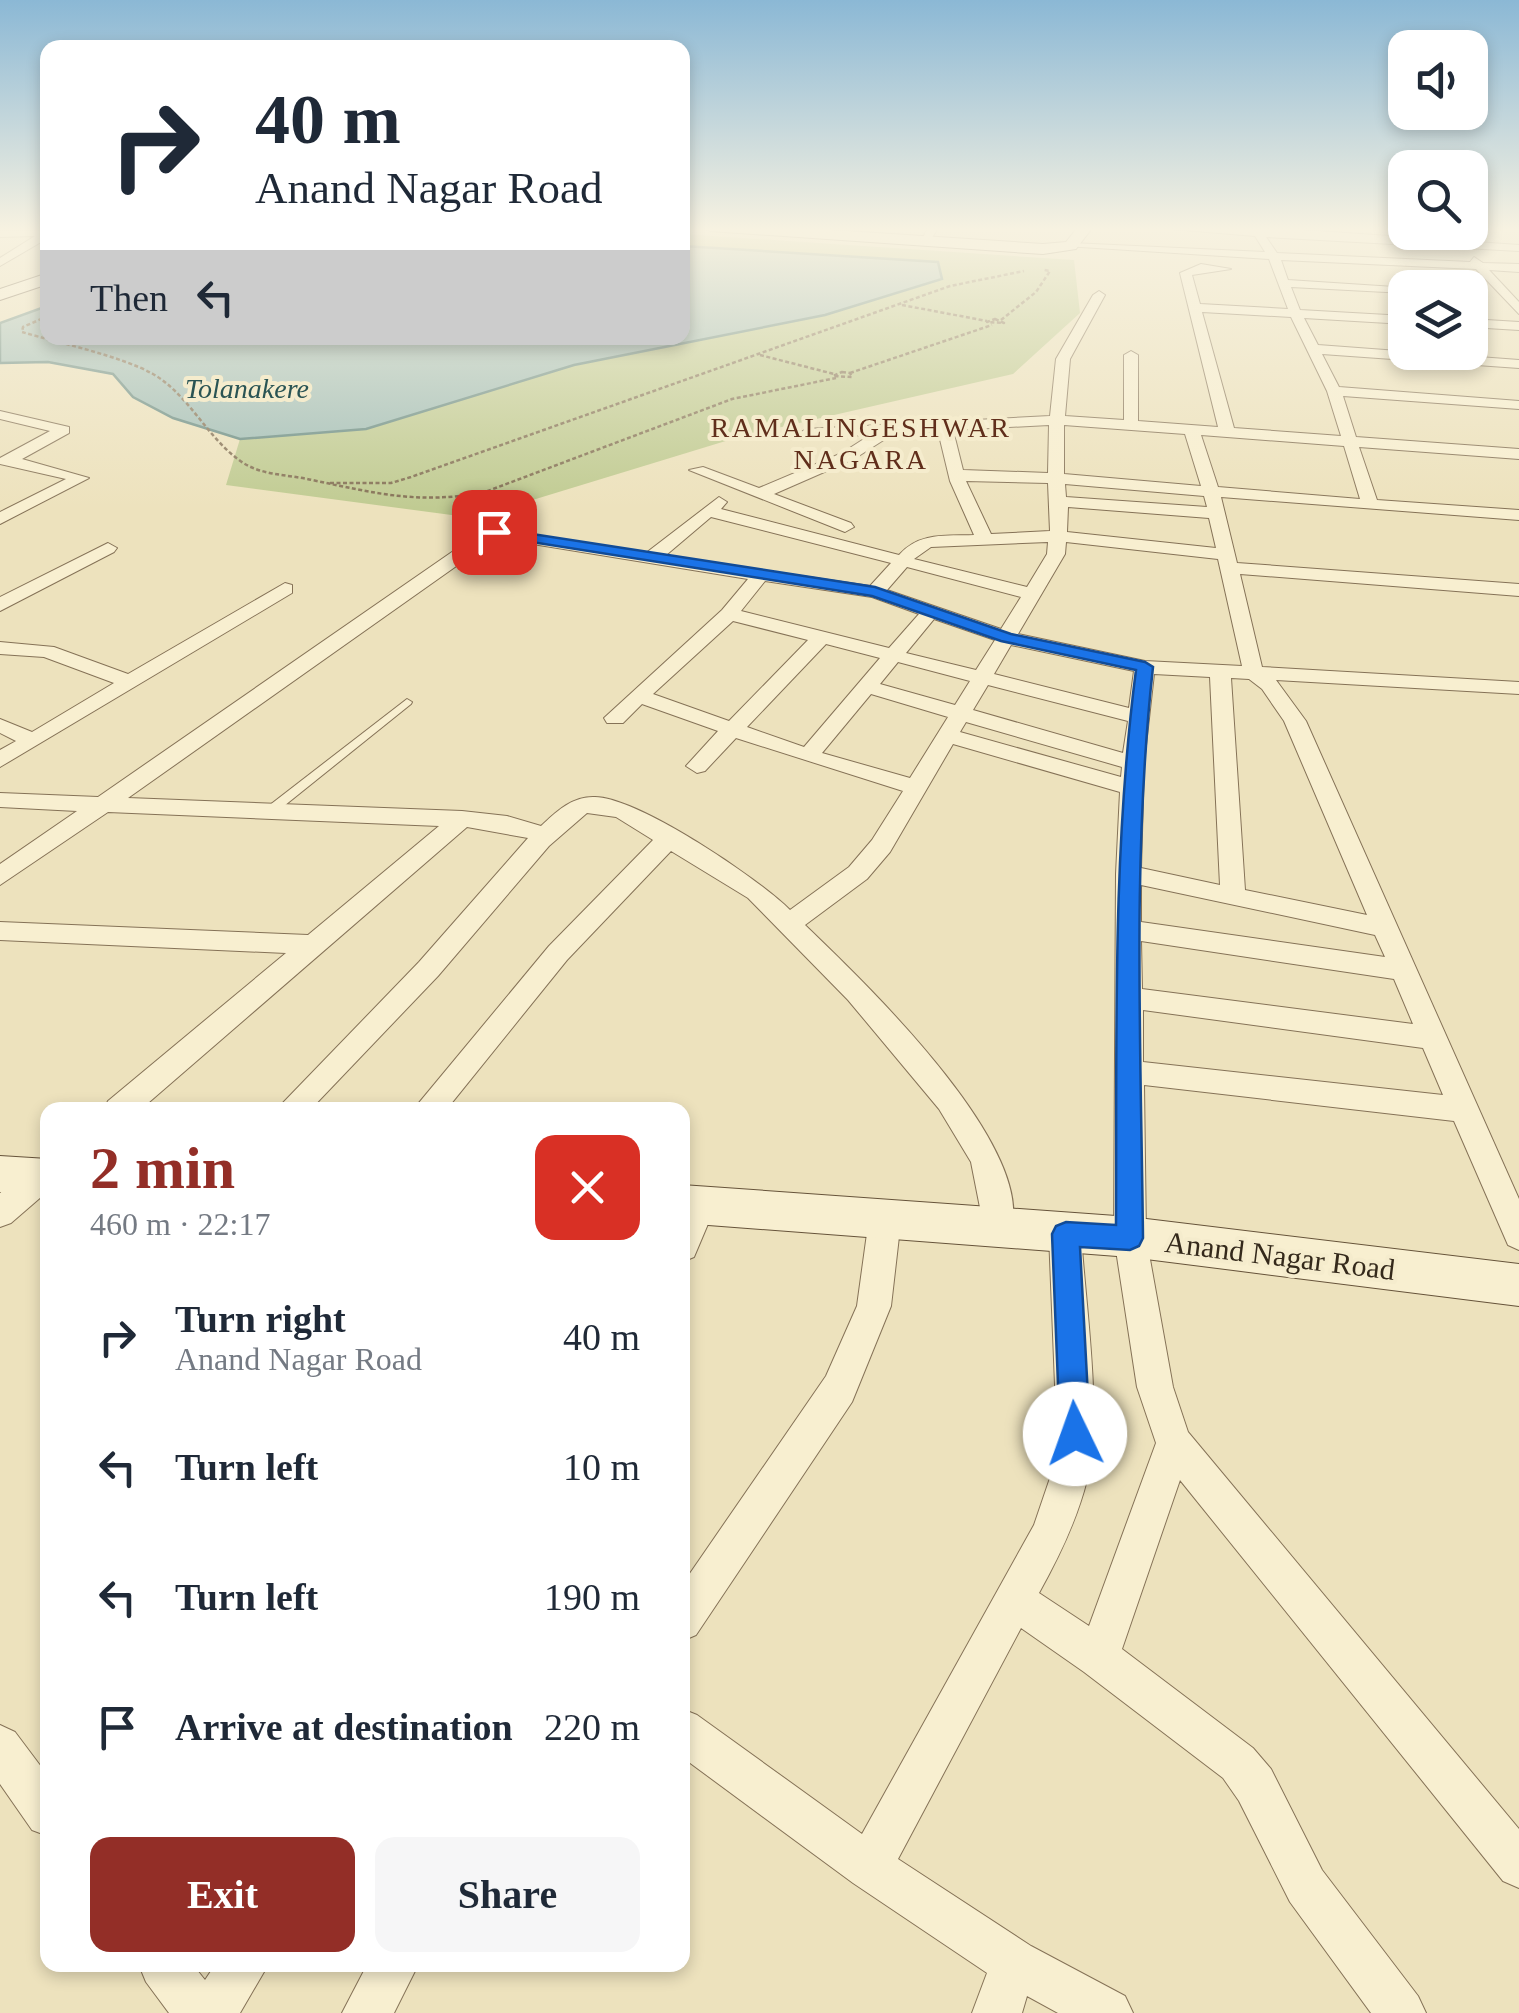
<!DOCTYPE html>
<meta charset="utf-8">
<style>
:root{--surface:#fff;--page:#f6f6f7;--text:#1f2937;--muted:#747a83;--accent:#932e27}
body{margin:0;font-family:Georgia,serif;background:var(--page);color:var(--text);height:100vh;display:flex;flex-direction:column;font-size:38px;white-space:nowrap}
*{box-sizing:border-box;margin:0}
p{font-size:32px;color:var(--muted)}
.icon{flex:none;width:55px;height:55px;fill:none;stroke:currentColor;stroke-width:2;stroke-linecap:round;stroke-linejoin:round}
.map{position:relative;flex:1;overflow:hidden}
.side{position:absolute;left:40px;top:1102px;width:650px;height:870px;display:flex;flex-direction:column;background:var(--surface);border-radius:20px;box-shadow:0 5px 15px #0003}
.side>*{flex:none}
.hud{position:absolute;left:40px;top:40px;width:650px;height:305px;border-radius:20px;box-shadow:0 5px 15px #0003;background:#fff;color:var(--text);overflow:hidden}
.tools{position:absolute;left:1388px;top:30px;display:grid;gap:20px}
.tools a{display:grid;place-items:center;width:100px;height:100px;border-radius:20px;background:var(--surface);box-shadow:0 5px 15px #0003;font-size:50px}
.pin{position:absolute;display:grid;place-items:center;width:85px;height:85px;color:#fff;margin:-42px;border-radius:20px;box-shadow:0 5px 15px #0006}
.me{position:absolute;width:110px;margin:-55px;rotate:357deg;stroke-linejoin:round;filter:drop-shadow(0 0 8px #0008)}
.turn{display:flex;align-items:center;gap:35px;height:210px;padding:0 50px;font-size:45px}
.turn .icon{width:130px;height:130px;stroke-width:2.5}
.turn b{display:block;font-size:70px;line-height:85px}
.then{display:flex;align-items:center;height:95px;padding:0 50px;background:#0003;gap:20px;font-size:38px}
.round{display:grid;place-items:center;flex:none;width:105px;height:105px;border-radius:20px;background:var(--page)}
.headline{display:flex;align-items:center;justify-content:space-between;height:170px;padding:0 50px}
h1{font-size:60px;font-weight:600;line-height:75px;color:var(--accent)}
.button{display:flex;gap:20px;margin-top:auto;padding:20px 50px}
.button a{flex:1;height:115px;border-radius:20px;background:var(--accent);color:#fff;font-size:40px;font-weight:600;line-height:115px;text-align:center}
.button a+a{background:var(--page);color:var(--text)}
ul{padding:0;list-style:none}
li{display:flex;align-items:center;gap:30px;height:130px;padding:0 50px}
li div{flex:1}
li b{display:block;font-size:38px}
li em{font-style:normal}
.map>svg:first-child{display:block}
</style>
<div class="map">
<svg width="1519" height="2013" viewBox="0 0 1519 2013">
<rect width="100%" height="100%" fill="#ede2bd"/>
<!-- green -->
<path fill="#c0cb92" d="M683,234L1074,260L1080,313L1013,374L742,436L474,518L226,485L240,439L366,429L574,365L825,315L942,279L937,262L683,246Z"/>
<!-- water -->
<path fill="#a1beb8" stroke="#698c85" stroke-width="2.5" d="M683,246L938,262L942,279L825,315L574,365L366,429L240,439L173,418L133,397L113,374L48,362L0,363V323L47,306L48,338H682Z"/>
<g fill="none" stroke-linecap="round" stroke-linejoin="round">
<defs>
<path id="lane" d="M407,699L412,702L411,704L274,814H266V808Z"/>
<path id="street" d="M928,227H939L927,245L921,242Z
M1148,227H1260L1519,245V251L1266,237L1277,253L1470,262L1474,257L1483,263L1519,264V272L1489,270L1519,302V314L1476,269L1281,260L1288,280L1410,288H1405V293L1291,287L1300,310L1405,316V324L1304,318L1318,345L1519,360V368L1322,354L1339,387L1519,401V409L1343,396L1356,437L1519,449V459L1359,447L1377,500L1519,510V520L1221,497L1237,563L1519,584V596L1240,574L1262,667L1519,682V694L1276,680L1306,721L1519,1199V1250L1508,1245L1454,1121L1144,1085L1146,1237L1173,1387L1188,1432L1519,1829V1888L1503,1881L1180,1480L1122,1649L1253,1748L1271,1769L1322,1870L1418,1996L1426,2013H1371L1290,1902L1239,1801L1223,1778L1084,1672L1021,1628L898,1859L1031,1946L1125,1996L1133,2013H1058L1027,1996L1022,2013H972L987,1973L853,1883L682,1757V1709L697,1715L862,1834L1034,1525L1050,1478L1057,1435L1049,1234L1054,1224L1065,1219L1076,1224L1081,1234C1085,1302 1103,1417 1087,1480C1077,1520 1059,1557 1039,1593L1089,1626L1156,1443L1137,1387L1114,1237L1116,874L1120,792L953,744L890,852L867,879L805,925C861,979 1047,1155 1008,1238L997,1242L986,1238L971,1162L939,1109L848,1000L748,898L671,851L567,960L446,1110H413L549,946L653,840L616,817L587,813L549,846L438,976L310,1110H276L419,962L528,838L467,827L140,1110H104L108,1101L286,953L0,940V922L308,935L439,826L108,812L0,885V864L77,811L0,807V793L98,797L478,534L479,527L646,553L719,497L727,502L721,509L899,555C919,532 946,536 974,535L950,481L938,431L893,434L854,459L774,494L851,523L854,527L845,532L689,470L703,467L759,488L842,453L870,435L801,437L798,434L806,429L1050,416L1056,359L1093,295L1099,291L1105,295L1070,359L1065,416L1124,420V355L1131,351L1138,355V421L1218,427L1180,273L1201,264L1231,269L1192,275L1200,304L1288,309L1269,259L1065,246L1071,243L1265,252L1255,236ZM1202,312L1291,317L1327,391L1341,436L1234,428ZM1049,425L1048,473L963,470L953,430ZM1064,425L1185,434L1201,486L1064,474ZM1201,435L1344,446L1360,499L1218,487ZM966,481L1048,483L1050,531L991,534ZM1065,484L1204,496L1207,507L1066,497ZM1068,507L1209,518L1216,548L1067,532ZM711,517L891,563L870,586L665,556ZM496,538L748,579L722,610L604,718L607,723H623L642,704L718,731L686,766L697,773L705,771L736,738L903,791L872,840L849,867L790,910C758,878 639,798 595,797C572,796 556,812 541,826L507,816L462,811L128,798ZM1048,542L1047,554L1027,587L914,559L931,547ZM1066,542L1218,559L1242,666L1145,661L1018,634L1065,554ZM907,567L1021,597L1001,629L887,590ZM765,581L872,597L919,614L889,648L741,611ZM934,619L995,640L976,670L906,653ZM733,621L808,640L729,721L653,694ZM826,644L880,658L804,747L747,727ZM1011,645L1134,671L1129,708L994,674ZM898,662L970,681L955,705L880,684ZM1154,674L1210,677L1220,885L1141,868L1144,763ZM1231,678L1249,679L1262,689L1284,721L1367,915L1245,890ZM988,685L1128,721L1123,753L973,710ZM871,694L948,717L910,778L822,753ZM966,722L1122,767L1121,777L960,732ZM1141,885L1375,935L1385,957L1141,922ZM1141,941L1394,979L1413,1024L1142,989ZM1143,1010L1423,1048L1443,1095L1143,1062Z
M48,230V238L0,266V258L35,236L0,237V231Z
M1470,319L1519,322V330L1470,327Z
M0,411L69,427V433L22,459L89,478L0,524V512L66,479L0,464V458L50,431L0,419Z
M108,543L117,548L114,552L0,611V597Z
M285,583L292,585V593L0,767V750L16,741L0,733V719L32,732L114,683L44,657L0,654V642L54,647L128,674Z
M48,1158V1191L11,1223L0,1227V1193L37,1162Z
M700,1191L711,1195L716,1205L694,1257L682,1262V1209L689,1195Z
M885,1205L896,1209L901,1219L891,1306L852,1402L696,1635L682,1641V1585L826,1376L857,1306L869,1219L874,1209Z
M0,1725L15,1732L48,1776V1836L32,1830L0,1784Z
M139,1965H193L205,1980L215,1965H268L240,2013H169L146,1982Z
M367,1965H418L394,2013H342Z"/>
<path id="secondary" d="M703,227H785L1043,244L1066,242L1078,227H1093L1076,249L1043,254L710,231Z
M48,273V284L0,300V289Z
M0,1156L48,1159V1195L0,1192Z
M682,1185L1130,1217L1519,1264V1306L1130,1257L682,1223Z"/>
</defs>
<!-- lane casing -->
<use href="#lane" stroke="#857257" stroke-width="2"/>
<!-- street casing -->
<use href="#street" stroke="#857257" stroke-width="2"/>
<!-- secondary casing -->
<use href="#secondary" stroke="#66533a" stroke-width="2"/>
<!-- path -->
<path stroke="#857257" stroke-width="2.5" stroke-dasharray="4 2.5" stroke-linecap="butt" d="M902,305L987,321
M48,316L23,327L22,332C59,343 121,356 153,374C189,395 206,436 239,460C260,476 287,474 312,480C375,493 419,505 485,492L732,399L836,378
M995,319L1004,323L987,322Z
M1001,320L1036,292L1050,271L1044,270
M760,355L834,374
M842,372L850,373L852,377L833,376Z
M850,373L992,325
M330,483H391L411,477L950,286L1024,271"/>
<!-- lane -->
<use href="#lane" fill="#f8efd0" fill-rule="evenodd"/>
<!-- street -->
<use href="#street" fill="#f8efd0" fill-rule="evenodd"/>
<!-- secondary -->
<use href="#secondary" fill="#f8efd0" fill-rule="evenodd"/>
</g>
<!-- sky -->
<linearGradient id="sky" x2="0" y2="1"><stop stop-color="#8bb8d5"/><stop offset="0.45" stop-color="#f7f2e1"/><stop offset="1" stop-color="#f7f2e1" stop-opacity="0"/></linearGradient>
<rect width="1519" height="509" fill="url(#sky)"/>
<!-- route -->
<path fill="#1a73e8" stroke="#114b97" stroke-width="2.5" d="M494,528L875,587L1011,634L1145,662L1153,667C1132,857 1141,1047 1143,1238L1139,1246L1130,1250L1080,1247L1090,1434L1086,1445L1075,1450L1065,1445L1060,1434L1052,1234L1056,1226L1066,1222L1116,1225C1117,1039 1112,854 1136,670L1001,641L872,596L488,535V529Z"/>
<g text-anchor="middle" stroke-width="8" stroke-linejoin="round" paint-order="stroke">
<!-- far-water labels -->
<g font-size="28" font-style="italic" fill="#2a5454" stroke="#f5eccd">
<text x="247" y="398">Tolanakere</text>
</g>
<!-- far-neighbourhood labels -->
<g font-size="28" letter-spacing="2.5" fill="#602e1b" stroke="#f5eccd">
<text x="861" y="437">RAMALINGESHWAR<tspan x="861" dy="32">NAGARA</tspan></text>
</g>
<!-- street labels -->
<g font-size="30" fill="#34291b" stroke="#f5eccd">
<text transform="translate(1280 1256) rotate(7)" y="10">Anand Nagar Road</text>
</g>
</g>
</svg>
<div class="tools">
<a><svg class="icon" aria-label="sound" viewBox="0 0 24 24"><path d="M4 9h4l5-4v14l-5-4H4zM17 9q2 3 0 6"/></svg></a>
<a><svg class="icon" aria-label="search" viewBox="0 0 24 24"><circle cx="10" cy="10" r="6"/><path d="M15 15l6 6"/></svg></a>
<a><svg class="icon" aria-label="layers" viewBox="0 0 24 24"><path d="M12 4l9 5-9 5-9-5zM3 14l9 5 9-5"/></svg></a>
</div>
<div class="pin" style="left:494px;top:532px;background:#d93025"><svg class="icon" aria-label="arrive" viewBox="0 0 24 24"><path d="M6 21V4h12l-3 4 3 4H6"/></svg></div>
<svg class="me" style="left:1075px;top:1434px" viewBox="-20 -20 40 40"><circle r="19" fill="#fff"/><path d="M0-13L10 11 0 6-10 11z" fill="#1a73e8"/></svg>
<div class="hud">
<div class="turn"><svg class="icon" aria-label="right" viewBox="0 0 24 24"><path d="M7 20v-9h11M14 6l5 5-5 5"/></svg><div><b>40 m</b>Anand Nagar Road</div></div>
<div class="then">Then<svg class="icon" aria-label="left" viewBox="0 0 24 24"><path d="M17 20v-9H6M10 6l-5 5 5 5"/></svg></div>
</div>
<section class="side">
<div class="headline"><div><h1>2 min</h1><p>460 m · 22:17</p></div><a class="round" style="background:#d93025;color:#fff"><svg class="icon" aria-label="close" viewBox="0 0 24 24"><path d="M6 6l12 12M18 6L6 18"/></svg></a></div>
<ul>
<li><svg class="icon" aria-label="right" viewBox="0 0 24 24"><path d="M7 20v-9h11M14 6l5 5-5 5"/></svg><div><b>Turn right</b><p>Anand Nagar Road</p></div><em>40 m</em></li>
<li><svg class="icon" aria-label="left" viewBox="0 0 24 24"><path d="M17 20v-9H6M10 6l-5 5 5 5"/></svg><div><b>Turn left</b></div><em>10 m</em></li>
<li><svg class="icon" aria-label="left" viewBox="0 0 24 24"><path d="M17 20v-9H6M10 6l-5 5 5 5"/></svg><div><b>Turn left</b></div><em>190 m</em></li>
<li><svg class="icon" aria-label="arrive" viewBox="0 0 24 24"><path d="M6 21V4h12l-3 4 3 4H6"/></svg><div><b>Arrive at destination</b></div><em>220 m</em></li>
</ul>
<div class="button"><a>Exit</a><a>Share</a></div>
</section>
</div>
